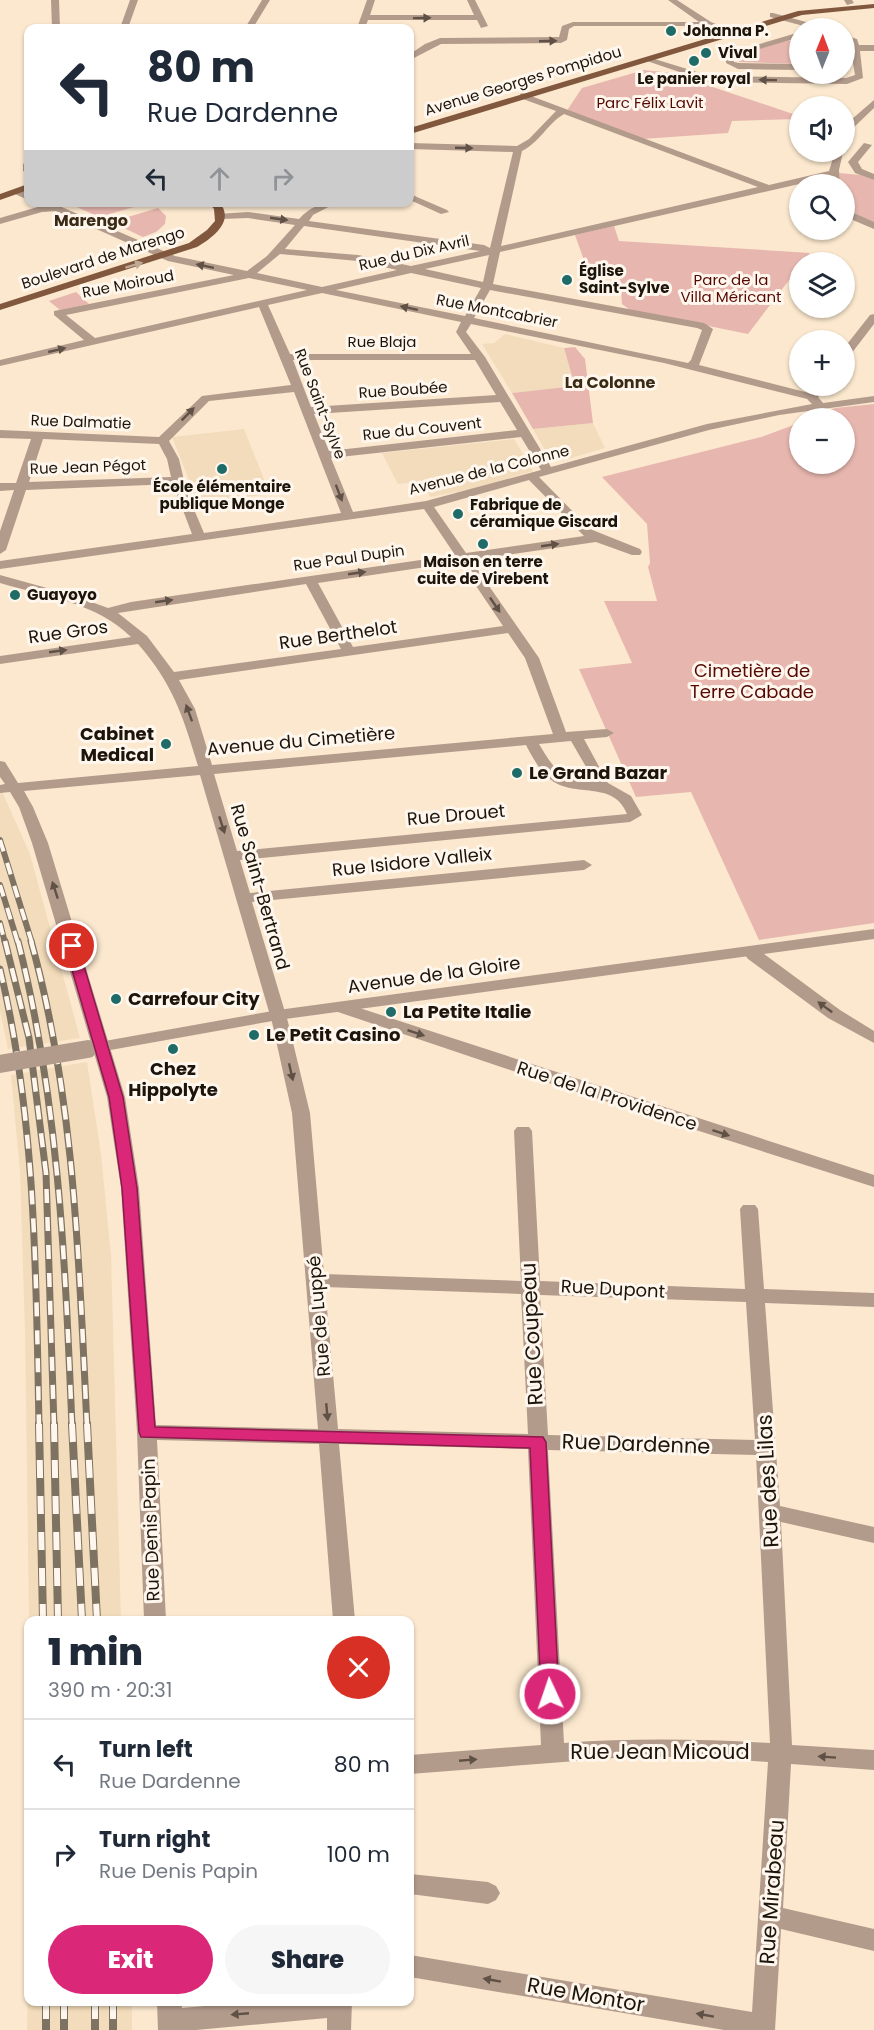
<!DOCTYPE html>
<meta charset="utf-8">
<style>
:root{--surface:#fff;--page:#f6f6f7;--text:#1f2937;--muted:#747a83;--line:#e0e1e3;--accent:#db2777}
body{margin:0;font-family:Poppins,sans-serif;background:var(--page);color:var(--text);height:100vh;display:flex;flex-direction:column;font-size:22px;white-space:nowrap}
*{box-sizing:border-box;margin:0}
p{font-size:20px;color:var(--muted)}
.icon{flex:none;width:33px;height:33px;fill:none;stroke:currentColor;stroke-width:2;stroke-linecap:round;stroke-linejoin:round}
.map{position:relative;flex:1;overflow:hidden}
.details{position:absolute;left:24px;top:1616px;width:390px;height:390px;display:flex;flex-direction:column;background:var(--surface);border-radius:12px;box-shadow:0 2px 4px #0004}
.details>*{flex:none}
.hud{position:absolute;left:24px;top:24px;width:390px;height:183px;border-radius:12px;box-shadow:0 2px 4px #0004;background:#fff;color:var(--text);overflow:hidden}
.needle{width:39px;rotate:1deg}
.controls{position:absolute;left:789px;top:18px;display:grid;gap:12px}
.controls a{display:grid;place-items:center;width:66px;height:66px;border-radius:50%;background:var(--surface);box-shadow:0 2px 4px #0004;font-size:30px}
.pin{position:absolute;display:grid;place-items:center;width:51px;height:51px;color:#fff;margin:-26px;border:3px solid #fff;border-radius:50%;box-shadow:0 2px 6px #0007}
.me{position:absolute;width:66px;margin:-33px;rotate:357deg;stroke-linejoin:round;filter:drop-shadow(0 0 4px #0008)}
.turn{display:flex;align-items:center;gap:21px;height:126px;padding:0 24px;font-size:27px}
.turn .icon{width:78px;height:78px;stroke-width:2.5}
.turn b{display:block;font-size:42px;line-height:51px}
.lanes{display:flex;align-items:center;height:57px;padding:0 24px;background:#0003;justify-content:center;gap:30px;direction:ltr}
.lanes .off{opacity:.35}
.round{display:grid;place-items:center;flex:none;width:63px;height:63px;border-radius:32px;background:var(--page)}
.head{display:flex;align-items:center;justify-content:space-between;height:102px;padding:0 24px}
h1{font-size:36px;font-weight:800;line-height:45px}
.cta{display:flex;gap:12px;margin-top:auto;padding:12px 24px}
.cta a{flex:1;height:69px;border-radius:36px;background:var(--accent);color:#fff;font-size:24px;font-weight:800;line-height:69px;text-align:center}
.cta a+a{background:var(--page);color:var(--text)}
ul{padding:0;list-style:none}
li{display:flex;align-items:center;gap:18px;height:90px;padding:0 24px;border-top:2px solid var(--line)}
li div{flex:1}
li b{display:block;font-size:22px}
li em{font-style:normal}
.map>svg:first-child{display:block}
</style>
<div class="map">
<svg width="874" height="2030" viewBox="0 0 874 2030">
<rect width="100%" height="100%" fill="#fbe8ce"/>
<!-- built -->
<path fill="#f3dcbb" d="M505,334L564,348L576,386L512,393L482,344L494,343Z
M593,423L605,448L561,461L550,459L533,429Z
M244,429L270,494L198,503L172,437Z
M514,439L533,471L472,489L430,497L422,481L398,484L382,453Z
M0,787L30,854L80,1038L8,1049L0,1011Z
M87,1062L101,1154L111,1255L121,1620H29L25,1330L20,1172L11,1075Z
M28,1984V2001H132V2030H27Z"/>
<!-- green -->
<path fill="#e7b7af" d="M787,40L799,43V64L739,62V55Z
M644,70L671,73L799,116L800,119L732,121L728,133L642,139L569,112L568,109L582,88Z
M839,173L861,175L874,180V224C854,217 845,205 844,184H840Z
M146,202L148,203L99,217L68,203Z
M158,208L166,216L165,224L156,232L143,237L111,222Z
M614,226L619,241L810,253L803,262H800L799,267L748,334L630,310L622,304L619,267L585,263L575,235Z
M76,292L89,304L60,310L49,301Z
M575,347L585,359L593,423L533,429L512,393L575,386L564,348Z
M874,404V923L759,940L691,792L636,797L579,669L632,663L604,601H657L648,567L650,563L647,524L602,477L761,437L799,423L800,464H844V418H812L835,408Z"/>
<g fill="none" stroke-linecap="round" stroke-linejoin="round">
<!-- minor -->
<path fill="#b39b8c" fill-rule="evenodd" d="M51,0H59L60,28H52Z
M130,0H138L128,28H120Z
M262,0H270L253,28H245Z
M367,0H375L370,15H474L467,0H475L488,26L481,28L477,20H368L365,28H357Z
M668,0H677L711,22L737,33L733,36L707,26H574L569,29L567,40L561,43L441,44L410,60V54L425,44L440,38L559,37L562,26L573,22H699Z
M844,0H852L854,3L847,5Z
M773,13L821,26L822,28H811L770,17V13Z
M800,32V37L733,57L734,62L739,63L800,64V70L738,69L726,63V54Z
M844,35L857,39L859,45H874V51H860L863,78L847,84L709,82L641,59L648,57L710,76L846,78L855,75L851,51L844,50V46L851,45L850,42L844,40Z
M523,93L769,185L829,171L835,152H843L839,170L840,184H832L830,177L500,252L493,284L704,323L713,329L699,365L809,393L817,386H828L818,397L823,403L874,396V402L779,415L709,430L539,477L590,529L640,549L642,552L640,555H632L596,542L471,560L539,658L566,732L607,729L614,733L607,737L584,739L608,783L631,796L642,815L630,822L240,860L250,893L584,860L592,865L584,870L252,902L288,1022L310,1113L324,1274L521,1281L514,1131L517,1127H529L532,1131L540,1281L745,1289L740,1209L743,1205H755L758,1209L764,1289L874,1293V1307L765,1303L780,1506L874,1527V1543L781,1522L792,1745L874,1750V1770L791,1764L783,1908L874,1929V1951L781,1929L775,2030H724L410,1977V1955L752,2012L768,1762L699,1757H628L410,1774V1755L541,1745L528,1449L339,1444L355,1620H333L319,1444L157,1440L166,1620H144L137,1432L121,1188L107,1097L32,843L19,807L10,792L0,793V785L5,784L0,777V761L5,762L18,783L198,766C183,716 173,684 138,644L0,664V656L131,637C97,603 45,596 0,583V575L72,595L108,608L131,602L455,555L424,509L0,569V561L192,534L173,484L26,490L6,550L0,554V531L14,490L0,491V483H16L31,439L0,438V430L159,437L202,396L291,385L259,307L0,366V360L84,340L54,315V311L234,275L168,261L56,211L42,212L0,224V218L41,206L57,205L175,256L247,271L267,256L295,225L248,218L221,219L216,216L217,214L248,212L299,219C310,207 322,202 338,202L313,215L309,221L484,245L490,248L513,152L410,149V143L517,146L529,139L556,111L520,98V94ZM564,114L758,187L501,246L522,151C540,142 547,124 564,114ZM304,226L480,251L411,266L358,255L285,249ZM280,254L358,261L397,270L322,287L257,273ZM489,255L483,282L425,269ZM411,273L481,288L465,316L336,290ZM249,278L307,290L95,338L66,315ZM490,290L697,328L702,330L691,360L688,363L474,318ZM322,293L461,322L456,332L471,354H290L268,305ZM471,324L664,363L807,399L812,404L707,424L551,467L485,357L466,332ZM293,360H475L496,395L311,407ZM294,392L341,513L204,533L187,493L179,459L169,441L209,401ZM500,402L517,430L329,451L314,414ZM521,437L541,470L426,501L353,512L331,458ZM43,439L159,444L167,459L171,477L29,482ZM529,480L584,536L466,553L434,507ZM460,562L503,626L353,647L318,583ZM306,584L341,649L174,672L147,636L118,613ZM508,633L525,658L553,734L212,765L195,709L179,680ZM571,741L592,777L593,781C561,781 554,769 539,744ZM526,745C533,758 541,774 554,782C578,797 614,781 627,814L237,851L214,774ZM200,775L272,1022L292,1113L318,1429L156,1425L139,1188L125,1097L48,843L33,807L24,791ZM325,1287L521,1294L528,1434L338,1429ZM540,1295L746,1302L755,1440L548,1435ZM548,1450L756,1455L770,1743C700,1739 633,1738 564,1743Z
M874,100V108L851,130L849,138L844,141V126Z
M799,110H800V117L794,113Z
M864,143L872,145L858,162L862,169L874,174V180L855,173L848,162Z
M28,161V174L23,171V164Z
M18,189L28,193V200L15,194L13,192Z
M410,194L447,210L449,212L441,214L410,200Z
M844,204L856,214L874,222V229L848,218L844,214Z
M874,314V324L848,358L844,359V348L870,315Z
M750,946L756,948L840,1010L874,1031V1043L828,1018L748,959L742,951Z
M341,1002L874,1175V1187L549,1083L335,1011L333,1007Z
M410,1874L488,1882L496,1886L500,1893L496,1900L488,1904L410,1894Z
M157,2001H181L182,2008L261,2001H352L351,2030H327V2018L196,2030H158Z"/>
<!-- tertiary -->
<path fill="#b39b8c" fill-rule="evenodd" d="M874,929V939L278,1020L88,1054L82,1053L80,1049L82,1045L88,1044L278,1010Z"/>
<!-- primary -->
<path fill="#81583e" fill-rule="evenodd" d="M874,4V8L802,15L410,134V128L798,11Z
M28,184V190L0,200V194Z
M208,202H219C236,221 212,238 197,247L0,310V304L189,243L207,230L215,221L214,209Z"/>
<defs>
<path id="rail-far2" d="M0,840L32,943
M0,885L18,943
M0,923L5,943"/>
<path id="rail-far1" d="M5,941L29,1038L46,1173L54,1426
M18,941C59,1102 65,1261 72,1426
M31,941C75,1098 79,1264 87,1426
M0,969C36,1119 36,1272 39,1426"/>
<path id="rail" d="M39,1424L43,1620
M54,1424L58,1620
M72,1424L82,1620
M87,1424L97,1620
M46,2001V2030
M64,2001V2030
M95,2001V2030
M113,2001V2030"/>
</defs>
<!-- rail-far2 casing -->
<use href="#rail-far2" stroke="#7e7362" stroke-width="6"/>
<!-- rail-far1 casing -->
<use href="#rail-far1" stroke="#7e7362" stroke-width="7"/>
<!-- rail casing -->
<use href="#rail" stroke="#7e7362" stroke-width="8"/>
<!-- rail-far2 -->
<use href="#rail-far2" stroke="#fff7ed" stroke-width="4" stroke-dasharray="12" stroke-linecap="butt"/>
<!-- rail-far1 -->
<use href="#rail-far1" stroke="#fff7ed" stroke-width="4.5" stroke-dasharray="14" stroke-linecap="butt"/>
<!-- rail -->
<use href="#rail" stroke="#fff7ed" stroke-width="6" stroke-dasharray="18" stroke-linecap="butt"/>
<!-- tertiary-bridge -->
<path stroke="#b39b8c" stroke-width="18" d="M0,1064L88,1049"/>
</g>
<!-- one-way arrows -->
<defs><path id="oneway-solid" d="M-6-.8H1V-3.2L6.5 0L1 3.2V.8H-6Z" transform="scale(1.5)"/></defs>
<g fill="#5f5146">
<use href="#oneway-solid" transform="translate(422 18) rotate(-1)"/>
<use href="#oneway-solid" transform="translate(548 41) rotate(-2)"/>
<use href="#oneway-solid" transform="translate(768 80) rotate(-179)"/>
<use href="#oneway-solid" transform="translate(464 148) rotate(2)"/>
<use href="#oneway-solid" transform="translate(279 219) rotate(8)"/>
<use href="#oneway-solid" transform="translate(205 266) rotate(-168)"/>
<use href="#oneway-solid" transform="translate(409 308) rotate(-168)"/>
<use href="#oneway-solid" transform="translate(57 350) rotate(-13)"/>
<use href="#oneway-solid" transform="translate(188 414) rotate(-45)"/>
<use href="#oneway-solid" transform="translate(339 493) rotate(69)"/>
<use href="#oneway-solid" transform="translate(550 545) rotate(-8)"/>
<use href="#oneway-solid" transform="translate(357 573) rotate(-8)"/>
<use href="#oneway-solid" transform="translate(164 601) rotate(-8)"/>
<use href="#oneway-solid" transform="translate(495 605) rotate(56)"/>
<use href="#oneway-solid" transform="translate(58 651) rotate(-8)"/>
<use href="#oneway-solid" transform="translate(189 713) rotate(-110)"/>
<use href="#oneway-solid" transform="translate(222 825) rotate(72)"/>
<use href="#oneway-solid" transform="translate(55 890) rotate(-108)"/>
<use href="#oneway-solid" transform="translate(825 1007) rotate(-144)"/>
<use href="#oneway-solid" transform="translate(416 1033) rotate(18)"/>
<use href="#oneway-solid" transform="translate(291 1072) rotate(77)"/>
<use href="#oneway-solid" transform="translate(721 1133) rotate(18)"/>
<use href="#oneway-solid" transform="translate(327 1412) rotate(85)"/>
<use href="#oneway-solid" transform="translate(827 1757) rotate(-176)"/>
<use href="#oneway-solid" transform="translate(468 1760) rotate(-5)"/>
<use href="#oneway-solid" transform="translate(492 1980) rotate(-170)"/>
<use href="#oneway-solid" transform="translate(240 2014) rotate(175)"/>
<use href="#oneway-solid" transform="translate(705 2015) rotate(-170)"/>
</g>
<use fill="#c0a896" href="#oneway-solid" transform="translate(134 265) rotate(-17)"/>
<!-- route -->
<path fill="#db2777" stroke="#8e194d" stroke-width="1.5" d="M72,942L78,946L123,1097L137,1188L155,1427L543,1437L546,1442L559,1694L556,1699L550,1702L543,1699L541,1694L530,1448L141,1437L139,1432L122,1188L109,1097L65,946Z"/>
<!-- markers -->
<g fill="#1f6b68" stroke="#fff7ed" stroke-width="2">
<circle cx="671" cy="31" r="6"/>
<circle cx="706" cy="53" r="6"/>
<circle cx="694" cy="61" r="6"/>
<circle cx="567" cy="280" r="6"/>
<circle cx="222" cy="469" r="6"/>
<circle cx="458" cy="514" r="6"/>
<circle cx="483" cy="544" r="6"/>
<circle cx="15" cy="595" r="6"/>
<circle cx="166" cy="744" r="6"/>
<circle cx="517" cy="773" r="6"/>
<circle cx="116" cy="999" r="6"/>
<circle cx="391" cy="1012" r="6"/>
<circle cx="254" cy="1035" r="6"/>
<circle cx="173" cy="1049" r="6"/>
</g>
<g text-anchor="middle" stroke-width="6" stroke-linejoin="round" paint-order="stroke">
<!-- far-poi labels -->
<g font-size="15" font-weight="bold" fill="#1b150c" stroke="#fff7ed" text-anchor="start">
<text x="683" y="36">Johanna P.</text>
<text x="718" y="58">Vival</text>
<text x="694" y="84" text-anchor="middle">Le panier royal</text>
<text x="579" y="276">Église<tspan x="579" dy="17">Saint-Sylve</tspan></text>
<text x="222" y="492" text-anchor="middle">École élémentaire<tspan x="222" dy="17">publique Monge</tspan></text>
<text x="470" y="510">Fabrique de<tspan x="470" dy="17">céramique Giscard</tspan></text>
<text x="483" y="567" text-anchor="middle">Maison en terre<tspan x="483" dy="17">cuite de Virebent</tspan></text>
<text x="27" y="600">Guayoyo</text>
</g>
<!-- far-street labels -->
<g font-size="15" fill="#1b150c" stroke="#fff7ed">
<text transform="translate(523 81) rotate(-17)" y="5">Avenue Georges Pompidou</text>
<text transform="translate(414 253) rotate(-13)" y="5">Rue du Dix Avril</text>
<text transform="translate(103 258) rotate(-18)" y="5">Boulevard de Marengo</text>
<text transform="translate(128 284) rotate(-11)" y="5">Rue Moiroud</text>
<text transform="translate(497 311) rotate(11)" y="5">Rue Montcabrier</text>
<text x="382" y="347">Rue Blaja</text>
<text transform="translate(403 390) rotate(-4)" y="5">Rue Boubée</text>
<text transform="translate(320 404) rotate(69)" y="5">Rue Saint-Sylve</text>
<text transform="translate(81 422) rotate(2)" y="5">Rue Dalmatie</text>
<text transform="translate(422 429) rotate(-6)" y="5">Rue du Couvent</text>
<text transform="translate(88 467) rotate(-2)" y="5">Rue Jean Pégot</text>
<text transform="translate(489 470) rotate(-14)" y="5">Avenue de la Colonne</text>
<text transform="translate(349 558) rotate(-8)" y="5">Rue Paul Dupin</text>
</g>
<!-- far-park labels -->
<g font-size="15" fill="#560903" stroke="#fff7ed">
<text x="650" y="108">Parc Félix Lavit</text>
<text x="731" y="285">Parc de la<tspan x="731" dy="17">Villa Méricant</tspan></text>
</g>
<!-- far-neighbourhood labels -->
<g font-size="16" font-weight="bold" fill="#392b15" stroke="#fff7ed">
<text x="91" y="226">Marengo</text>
<text x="610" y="388">La Colonne</text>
</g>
<!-- street labels -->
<g font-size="18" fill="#1b150c" stroke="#fff7ed">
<text transform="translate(68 632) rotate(-8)" y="6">Rue Gros</text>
<text transform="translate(338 635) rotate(-8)" y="6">Rue Berthelot</text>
<text transform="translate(301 741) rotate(-5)" y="6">Avenue du Cimetière</text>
<text transform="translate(456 815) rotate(-5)" y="6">Rue Drouet</text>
<text transform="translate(412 862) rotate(-6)" y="6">Rue Isidore Valleix</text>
<text transform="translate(260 887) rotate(74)" y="6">Rue Saint-Bertrand</text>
<text transform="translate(434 975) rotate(-8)" y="6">Avenue de la Gloire</text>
<text transform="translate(607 1096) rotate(18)" y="6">Rue de la Providence</text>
<text transform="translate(613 1289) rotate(3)" y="6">Rue Dupont</text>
<text transform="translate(319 1316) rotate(-95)" y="6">Rue de Luppé</text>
<text transform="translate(151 1530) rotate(-92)" y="6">Rue Denis Papin</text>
</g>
<!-- park labels -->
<g font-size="18" fill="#560903" stroke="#fff7ed">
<text x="752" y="677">Cimetière de<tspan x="752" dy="21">Terre Cabade</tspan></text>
</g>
<!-- poi labels -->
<g font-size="18" font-weight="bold" fill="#1b150c" stroke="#fff7ed" text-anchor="start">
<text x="154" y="740" text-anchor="end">Cabinet<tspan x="154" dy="21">Medical</tspan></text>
<text x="529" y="779">Le Grand Bazar</text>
<text x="128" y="1005">Carrefour City</text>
<text x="403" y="1018">La Petite Italie</text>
<text x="266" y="1041">Le Petit Casino</text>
<text x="173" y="1075" text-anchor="middle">Chez<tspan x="173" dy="21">Hippolyte</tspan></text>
</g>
<!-- near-street labels -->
<g font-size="21" fill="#1b150c" stroke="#fff7ed">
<text transform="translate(532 1334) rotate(-93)" y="7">Rue Coupeau</text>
<text transform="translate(636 1444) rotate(2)" y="7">Rue Dardenne</text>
<text transform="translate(768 1481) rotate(-93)" y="7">Rue des Lilas</text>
<text x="660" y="1759">Rue Jean Micoud</text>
<text transform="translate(772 1892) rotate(-86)" y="7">Rue Mirabeau</text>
<text transform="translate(586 1995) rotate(10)" y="7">Rue Montor</text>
</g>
</g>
</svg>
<div class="controls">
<a><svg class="needle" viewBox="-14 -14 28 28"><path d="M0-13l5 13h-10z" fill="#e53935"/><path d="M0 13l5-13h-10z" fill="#747a83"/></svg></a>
<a><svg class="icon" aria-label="sound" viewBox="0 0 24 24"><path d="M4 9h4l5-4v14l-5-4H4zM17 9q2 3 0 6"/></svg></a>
<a><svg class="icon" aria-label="search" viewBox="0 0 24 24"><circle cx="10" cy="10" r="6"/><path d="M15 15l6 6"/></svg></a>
<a><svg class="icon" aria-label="layers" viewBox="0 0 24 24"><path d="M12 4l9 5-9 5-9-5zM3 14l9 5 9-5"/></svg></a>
<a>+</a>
<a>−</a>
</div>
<div class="pin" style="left:72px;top:946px;background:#d93025"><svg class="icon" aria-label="arrive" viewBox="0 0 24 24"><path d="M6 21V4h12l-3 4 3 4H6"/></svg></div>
<svg class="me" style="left:550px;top:1694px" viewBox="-20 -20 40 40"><circle r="17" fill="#db2777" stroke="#fff" stroke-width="3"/><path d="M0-11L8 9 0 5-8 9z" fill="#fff"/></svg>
<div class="hud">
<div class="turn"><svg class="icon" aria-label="left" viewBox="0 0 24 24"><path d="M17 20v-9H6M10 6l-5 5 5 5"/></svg><div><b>80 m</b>Rue Dardenne</div></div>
<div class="lanes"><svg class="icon" aria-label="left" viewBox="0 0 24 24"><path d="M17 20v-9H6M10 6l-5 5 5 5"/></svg><svg class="icon off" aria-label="ahead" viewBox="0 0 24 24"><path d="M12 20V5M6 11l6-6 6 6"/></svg><svg class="icon off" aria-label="right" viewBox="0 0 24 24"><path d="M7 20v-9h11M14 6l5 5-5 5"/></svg></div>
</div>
<section class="details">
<div class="head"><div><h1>1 min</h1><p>390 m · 20:31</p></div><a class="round" style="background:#d93025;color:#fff"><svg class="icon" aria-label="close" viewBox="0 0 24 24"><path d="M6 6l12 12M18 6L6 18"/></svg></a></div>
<ul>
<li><svg class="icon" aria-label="left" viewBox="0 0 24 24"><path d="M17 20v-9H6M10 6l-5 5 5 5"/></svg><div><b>Turn left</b><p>Rue Dardenne</p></div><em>80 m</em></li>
<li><svg class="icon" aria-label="right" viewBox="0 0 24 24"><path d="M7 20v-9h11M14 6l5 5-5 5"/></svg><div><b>Turn right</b><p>Rue Denis Papin</p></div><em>100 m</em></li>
</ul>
<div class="cta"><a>Exit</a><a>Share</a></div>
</section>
</div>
